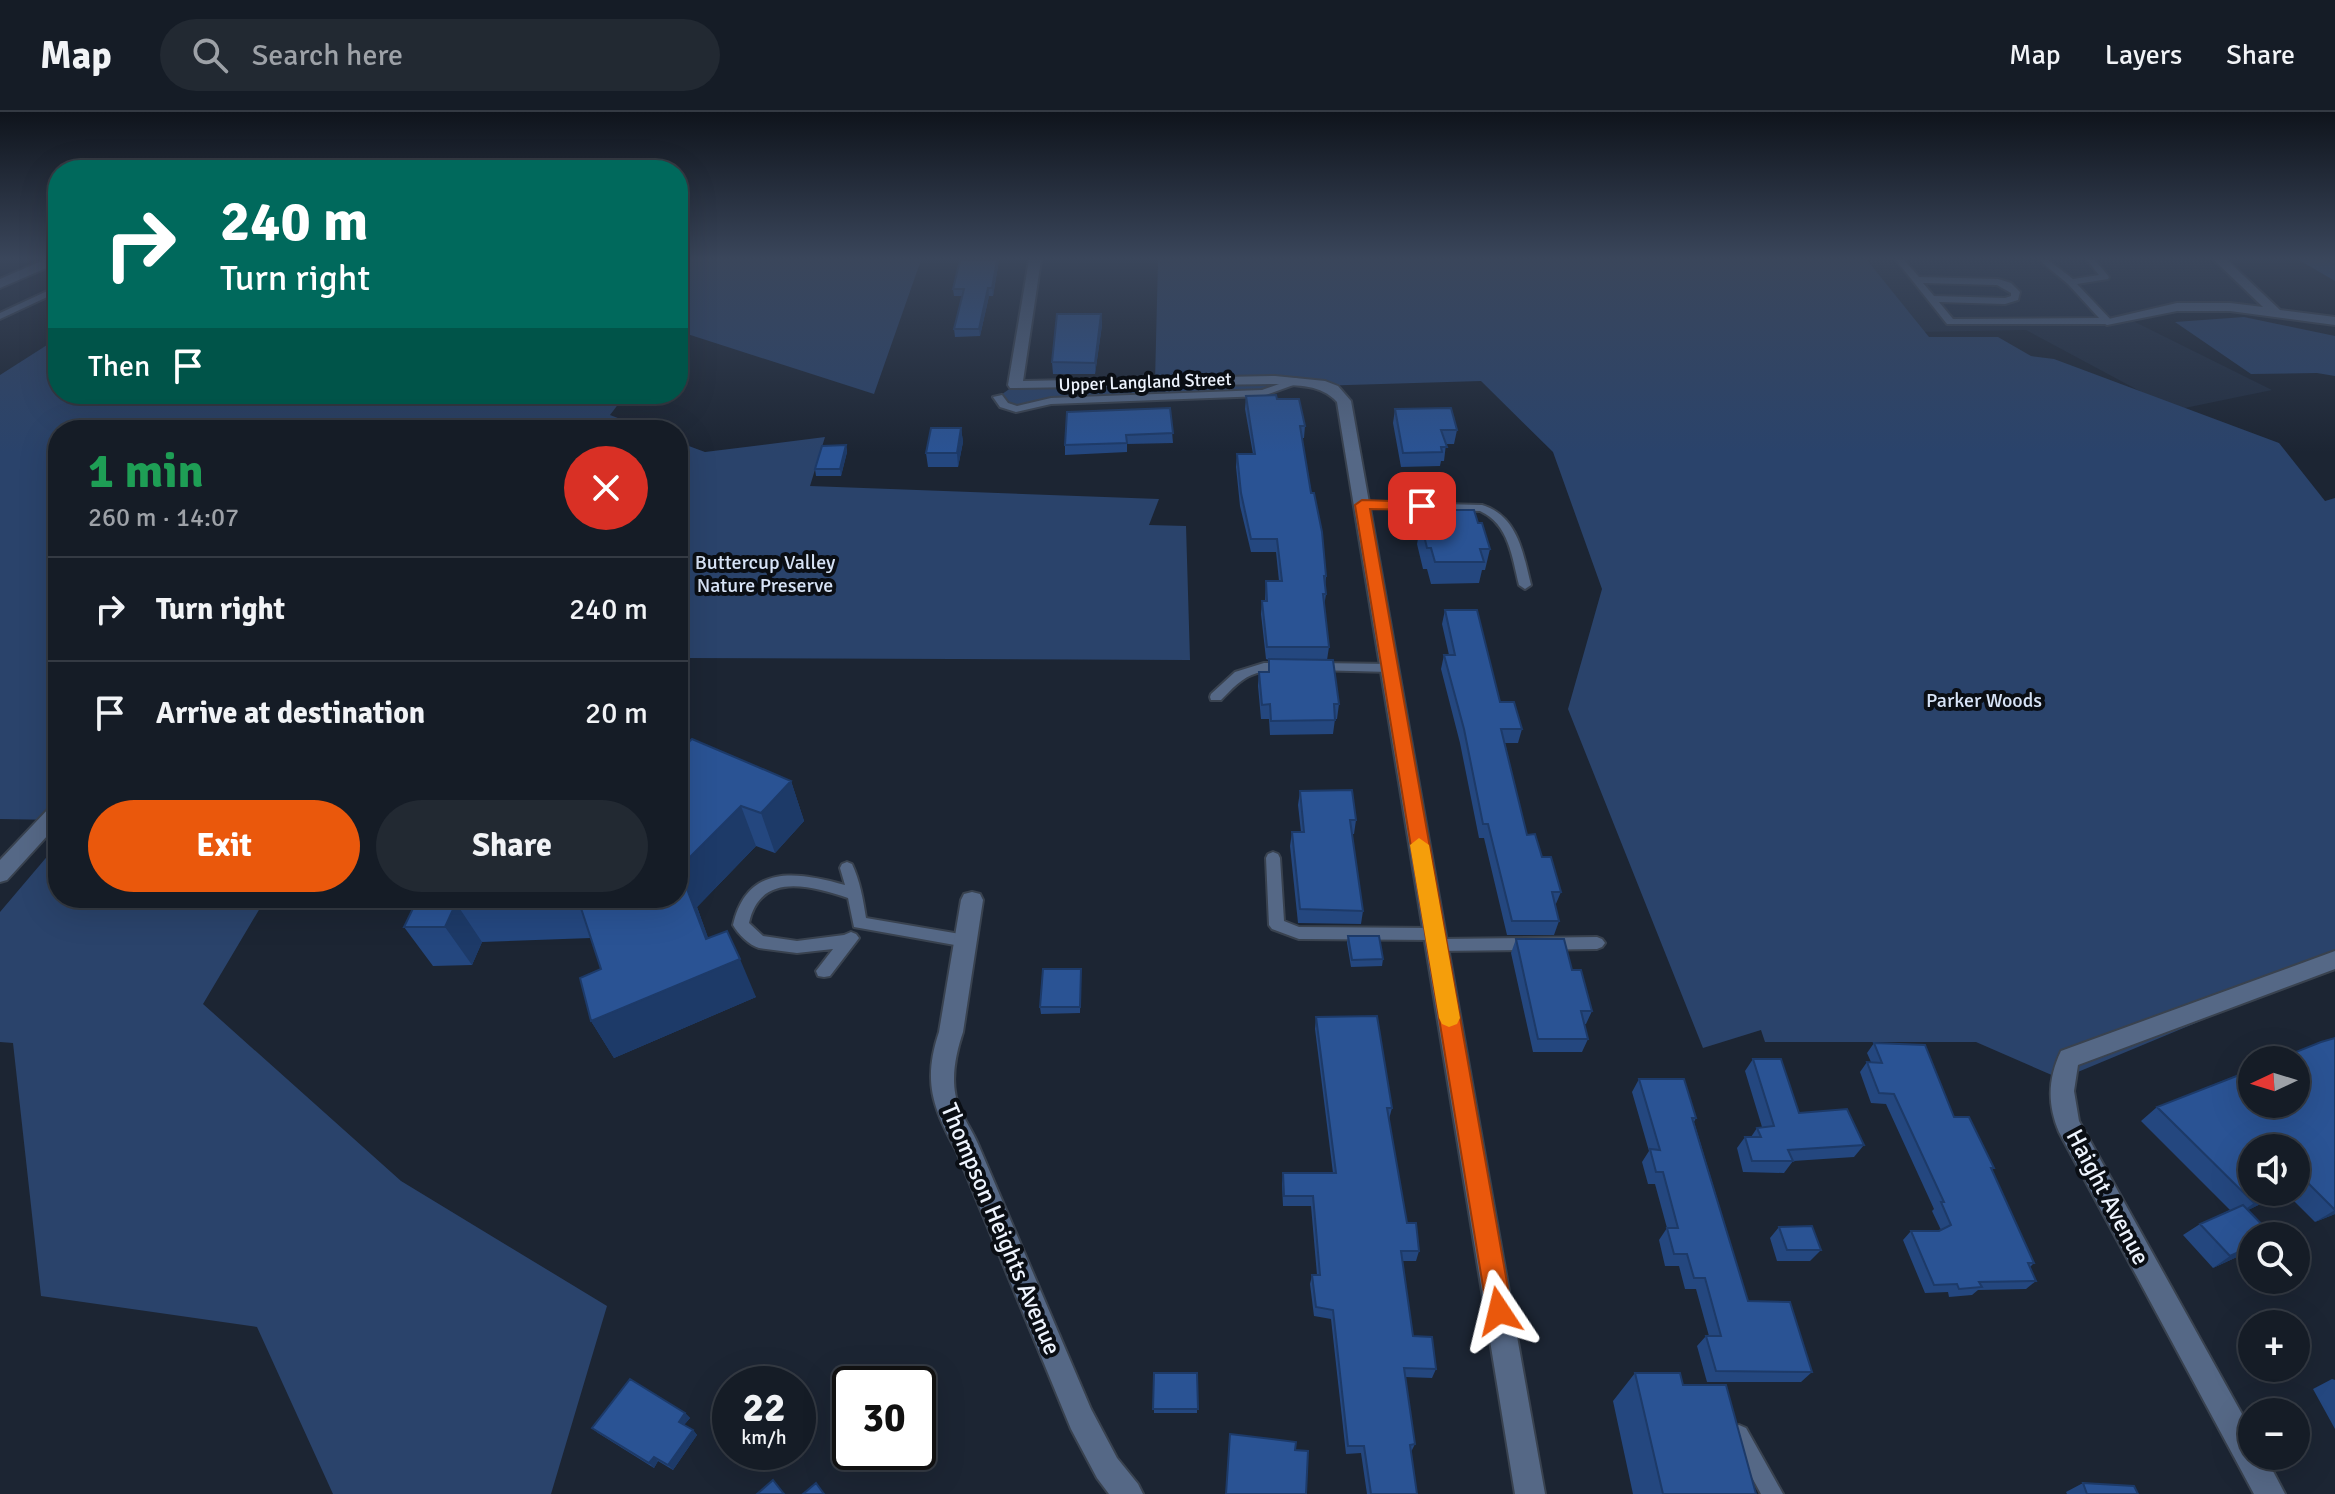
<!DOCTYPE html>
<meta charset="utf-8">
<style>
:root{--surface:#151c26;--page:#222932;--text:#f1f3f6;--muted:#9da1a7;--line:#343a43;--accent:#ea580c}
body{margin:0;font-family:Signika,sans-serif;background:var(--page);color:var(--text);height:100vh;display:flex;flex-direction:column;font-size:30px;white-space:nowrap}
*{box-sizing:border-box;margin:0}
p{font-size:26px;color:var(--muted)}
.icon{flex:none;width:44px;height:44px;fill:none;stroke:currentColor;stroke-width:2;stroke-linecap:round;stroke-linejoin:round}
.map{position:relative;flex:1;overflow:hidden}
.sheet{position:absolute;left:48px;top:308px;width:640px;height:488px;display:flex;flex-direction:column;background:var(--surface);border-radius:32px;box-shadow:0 8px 32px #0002,0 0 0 2px var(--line)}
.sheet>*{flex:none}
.hud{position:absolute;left:48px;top:48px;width:640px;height:244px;border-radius:32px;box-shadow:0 8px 32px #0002,0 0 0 2px var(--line);background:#00695c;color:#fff;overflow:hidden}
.needle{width:52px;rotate:266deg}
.tools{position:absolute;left:2238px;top:934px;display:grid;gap:16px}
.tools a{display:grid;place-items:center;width:72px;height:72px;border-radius:50%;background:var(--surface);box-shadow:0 8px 32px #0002,0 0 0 2px var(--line);font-size:40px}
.speed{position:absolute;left:712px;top:1254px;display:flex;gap:16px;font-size:40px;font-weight:700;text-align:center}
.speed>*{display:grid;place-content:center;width:104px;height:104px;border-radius:50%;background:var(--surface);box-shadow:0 8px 32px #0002,0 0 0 2px var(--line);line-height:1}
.speed small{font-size:20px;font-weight:400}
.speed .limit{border:4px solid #111;border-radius:12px;background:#fff;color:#111}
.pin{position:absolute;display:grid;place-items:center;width:68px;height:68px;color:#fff;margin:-34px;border-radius:16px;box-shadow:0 4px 12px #0006}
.me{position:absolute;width:88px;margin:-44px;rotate:350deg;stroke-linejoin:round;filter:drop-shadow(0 0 6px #0008)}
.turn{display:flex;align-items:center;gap:28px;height:168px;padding:0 40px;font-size:36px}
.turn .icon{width:104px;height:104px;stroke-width:2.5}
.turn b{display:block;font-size:56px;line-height:68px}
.then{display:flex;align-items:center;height:76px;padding:0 40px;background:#0003;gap:16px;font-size:30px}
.round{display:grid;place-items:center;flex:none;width:84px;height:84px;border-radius:42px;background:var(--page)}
.overview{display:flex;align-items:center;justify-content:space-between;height:136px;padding:0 40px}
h1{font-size:48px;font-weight:700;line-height:60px;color:#1e9e55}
.cta{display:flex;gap:16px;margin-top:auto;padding:16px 40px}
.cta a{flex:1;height:92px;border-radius:48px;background:var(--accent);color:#fff;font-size:32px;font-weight:700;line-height:92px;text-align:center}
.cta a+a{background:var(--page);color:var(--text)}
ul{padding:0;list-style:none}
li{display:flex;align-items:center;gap:24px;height:104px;padding:0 40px;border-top:2px solid var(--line)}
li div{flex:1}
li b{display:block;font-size:30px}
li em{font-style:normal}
header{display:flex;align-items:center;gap:48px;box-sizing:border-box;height:112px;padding:0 40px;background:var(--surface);border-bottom:2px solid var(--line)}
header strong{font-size:38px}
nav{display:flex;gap:44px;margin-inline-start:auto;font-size:28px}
.search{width:560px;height:72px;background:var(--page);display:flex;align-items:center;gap:20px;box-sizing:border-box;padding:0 28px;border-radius:44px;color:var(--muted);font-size:30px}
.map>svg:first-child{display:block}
</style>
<header>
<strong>Map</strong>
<div class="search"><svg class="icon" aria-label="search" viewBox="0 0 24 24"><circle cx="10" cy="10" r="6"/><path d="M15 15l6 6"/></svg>Search here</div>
<nav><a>Map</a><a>Layers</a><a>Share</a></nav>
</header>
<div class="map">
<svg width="2335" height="1382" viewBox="0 0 2335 1382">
<rect width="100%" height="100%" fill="#1c2533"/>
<!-- built -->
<path fill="#222e41" d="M1863,148H2220L2276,201L2177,195L2127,206L2272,278L2175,298L2026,218L1918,220Z"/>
<!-- green -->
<path fill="#2a436b" d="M678,148H921L874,282L678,219Z
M1158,148H1867L1929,225H1998L2031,244L2054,247L2279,331L2325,389L2335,386V853L2061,967L1976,930H1765L1761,918L1703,936L1568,597L1602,477L1553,340L1481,269L1282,275L1263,281L1051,289L1016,297L998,285L1015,273L1155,270Z
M2244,205L2335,224V264L2317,261L2251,262L2175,210Z
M58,226V282H626L610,303L649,318H58V708L0,707V263Z
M825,325L810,374L1159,387L1149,413L1186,414L1190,548L678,546V330L705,340Z
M58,726V786H266L203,892L401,1069L607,1194L551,1382H333L257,1215L41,1184L13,931L0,930V800L56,734Z"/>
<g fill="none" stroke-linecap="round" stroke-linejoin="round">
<defs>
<path id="lane" d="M1896,148H1904L1919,165L1998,167L2011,171L2020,180L2018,188L2005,192L1939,190L1953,207L2099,206L2068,172L2039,148H2048L2073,167L2099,163L2087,148H2095L2109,165L2108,167L2077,172L2112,209L2107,212H1947ZM1923,171L1997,173L2011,181V184L2005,186L1934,184Z
M58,174V180L0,207V201Z
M1296,266L1301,269L1299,271L1263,284L1051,292L1016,300L1000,295L993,285L1002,283L1008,291L1017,294L1051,286L1262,278Z
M1362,390L1482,393C1518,404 1523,441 1531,473L1525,477L1519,473C1512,445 1509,412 1480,399L1358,395L1356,393Z
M1264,551H1288L1294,555C1285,563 1269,558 1257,561C1242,565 1231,578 1221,588H1211L1210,585L1211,582L1235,560Z
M1317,551L1390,552L1396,556L1390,560L1313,558L1311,555Z
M1273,740L1278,742L1280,746L1284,809L1299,815L1435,816L1440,818L1443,822L1440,827L1597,825L1602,827L1605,831L1602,835L1597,837L1437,839L1432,837L1429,833L1433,828L1299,827L1272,817L1269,813L1266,746L1268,742Z
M847,750L852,752C860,769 863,787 866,806L966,823L971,825L974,829L971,833L966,835L854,815L848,786C811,774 760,759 749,811L763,824L797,829L844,823L851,820L856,822L859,826L856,830L830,864L824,865L818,864L816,859L833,837L797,841L759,836C749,833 738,822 733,813C747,752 796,759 845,773L840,756L842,752Z
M1739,1313L1746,1316L1783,1382H1761L1729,1323L1732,1316Z"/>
<path id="street" d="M44,148H58V151L0,176V167Z
M1029,148H1041L1023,269L1275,264L1325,269L1338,274L1351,289L1545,1382H1515L1337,290C1321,272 1298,274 1275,272L1010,276L1008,273Z
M2214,148H2227L2280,198L2335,205V213L2230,199H2177L2107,213L2100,209L2177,191H2230L2263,195Z
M58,691V712L7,768L0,770V748L51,694Z
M972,780L980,782L983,788L963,920C955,944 949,973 960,997C965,1009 973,1020 978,1032L1091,1297L1117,1346L1138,1372L1143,1382H1109L1097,1366L1071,1317L956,1038C932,995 923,968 939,920L961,788L964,782Z
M2335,839V857L2078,953L2074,979L2079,1009L2252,1320V1344H2265L2285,1382H2254L2059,1020C2047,992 2048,966 2061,939Z"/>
</defs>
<!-- lane casing -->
<use href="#lane" stroke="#39424f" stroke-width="4"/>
<!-- street casing -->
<use href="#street" stroke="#39424f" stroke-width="4"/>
<!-- lane -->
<use href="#lane" fill="#556886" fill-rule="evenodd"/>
<!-- street -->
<use href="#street" fill="#556886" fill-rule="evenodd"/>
</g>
<!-- wall -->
<path fill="#24477f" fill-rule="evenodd" d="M960,148H999L993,184H989L980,224L955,225L954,217L962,184H954L953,177Z
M2299,148H2335V169Z
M1101,202L1102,213L1095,262H1053L1052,250Z
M1246,284L1277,287L1305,314L1304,326H1302L1326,464L1325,475L1326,482L1324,495L1329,535L1327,548L1339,592L1337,607H1335L1333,622L1270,623L1269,607H1261L1258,574L1259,560H1268L1269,548L1266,547L1261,502L1262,489H1265L1266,469H1279L1276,440H1251L1240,394L1236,355L1237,342H1253L1245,297Z
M1170,296L1173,331L1127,332V340L1065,343V333Z
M1395,297L1457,318L1454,332H1446L1444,349H1441L1440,354L1401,355L1393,311Z
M961,316L963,330L958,355H928L926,341Z
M846,333L847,340L841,364H816L815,357Z
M1421,411H1478L1490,437L1485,458H1482L1479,471L1431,472L1427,457H1423L1417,432Z
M1445,498L1500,590L1522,617L1518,631H1505L1527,723L1542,745L1561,780L1555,794L1559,809L1554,823H1507L1484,726H1479L1460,631L1441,557L1444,543H1449L1442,512Z
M678,640L791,669L804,709L775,741L756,734L697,795L708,826L756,885L614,946L591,909L601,857L591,826L482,830L472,853L433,854L404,815L418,786H678Z
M1300,679L1356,708L1354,722H1352L1363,799L1361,812L1298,811L1290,734L1292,720H1301L1298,693Z
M1348,824L1383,847L1382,854L1351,855L1347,831Z
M1516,827L1572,858L1592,899L1586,912H1584L1588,927L1582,940H1533L1511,841Z
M1081,857L1080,901L1041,902L1040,895Z
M1316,905L1392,996L1389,1007L1407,1111L1419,1139L1416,1149H1402L1413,1224L1436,1257L1432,1266L1405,1265L1415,1332L1411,1340L1417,1382H1367L1361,1341L1346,1342L1331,1207L1314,1204L1310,1172L1312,1163H1317L1311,1094H1283L1282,1072L1283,1061H1333L1315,917Z
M2321,930L2335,1102L2315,1110L2285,1080L2248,1098L2252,1124V1138L2213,1156L2183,1123L2200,1112L2230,1098L2141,1009L2157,995ZM2296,1036V1080H2252Z
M1874,931L1954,1005L1994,1056L1992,1058L2034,1151L2030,1155L2036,1169L2026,1177L1978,1178L1972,1183L1949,1185L1948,1180L1925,1181L1903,1128L1911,1119L1941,1118L1932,1099L1934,1097L1886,992L1871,991L1860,960L1867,950H1871L1867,941Z
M1753,947L1799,1001L1864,1033L1854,1045L1793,1049L1784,1061L1743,1060L1737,1036L1745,1025H1751L1757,1016L1762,1015L1745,959Z
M1639,967L1696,1006L1694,1010L1748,1189L1812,1260L1801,1270H1707L1697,1234L1706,1224H1709L1696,1177H1685L1679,1154H1665L1659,1128L1667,1116L1655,1072H1648L1642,1050L1649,1039L1632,980Z
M1779,1115L1821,1138L1810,1149H1777L1770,1126Z
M1154,1261H1197V1301H1154Z
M1635,1261L1683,1273L1756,1382H1633L1613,1289Z
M2332,1267L2335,1268V1317L2313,1277Z
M685,1301L690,1306L684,1313L693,1318L697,1323L673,1358L658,1349L654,1356L598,1321L592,1316Z
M2083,1371L2138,1382H2067L2066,1380Z"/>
<!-- shaded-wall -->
<path fill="#1d3a68" d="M997,148H999L993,184L992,176Z
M988,176L989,184L980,224L979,217Z
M1101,202L1102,213L1095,262V251Z
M961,316L963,330L958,355L957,341Z
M846,333L847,340L841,364L840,357Z
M791,669L804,709L775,741L761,701Z
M741,694L756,734L697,795L719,856L740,847L756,885L614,946L591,909L706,827L679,756Z
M456,791L482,830L472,853L445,815Z
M2277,1080H2285L2236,1104L2254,1091Z
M2335,1098V1102L2315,1110Z
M2252,1134V1138L2213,1156L2230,1144Z
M685,1301L690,1306L683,1314L679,1310Z
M693,1318L697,1323L673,1358L668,1353Z
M654,1345L658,1349L654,1356L649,1351Z"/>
<!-- building -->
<path fill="#2a5394" stroke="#1d3a68" stroke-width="2" d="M960,148H997L992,176H988L979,217H954L964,177H953Z
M2326,148H2335V153Z
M1057,202H1101L1095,251L1052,250Z
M1276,283L1277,287H1299L1305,314H1300L1311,381H1314L1322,420L1326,464H1324L1326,482H1323L1329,535H1267L1262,489H1267L1266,469H1282L1277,427H1251L1241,381L1237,342H1255L1246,284Z
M1170,296L1173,321L1126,323L1127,331L1065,333L1067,300Z
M1451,296L1457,318H1441L1447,335H1441L1442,340L1403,341L1395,297Z
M931,316H961L957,341H926Z
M846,333L840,357H815L822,334Z
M1425,398H1474L1478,411H1482L1490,437H1480L1484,450H1435L1431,436H1427L1421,411Z
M1445,498H1477L1500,590H1514L1522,617H1501L1527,723L1535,722L1542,745H1551L1561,780H1552L1559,809H1512L1488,712H1483L1464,617L1444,543H1455Z
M1269,547L1333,548L1339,592H1334L1335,608L1271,609L1270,592L1262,593L1259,560H1269Z
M692,627L791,669L761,701L741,694L679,756L706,827L727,819L740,847L591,909L580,866L601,857L578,787L456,791L445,815H404L418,786H678V640Z
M1352,678L1356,708H1350L1363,799L1300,797L1292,720H1304L1300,679Z
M1348,824H1379L1383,847L1352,848Z
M1516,827H1564L1572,858H1581L1592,899H1581L1588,927H1538Z
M1043,857H1081L1080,895H1040Z
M1377,904L1392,996H1387L1407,1111H1416L1419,1139H1401L1413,1224L1432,1225L1436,1257L1404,1256L1415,1332L1410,1333L1417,1382H1371L1364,1334H1348L1333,1198L1316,1195L1312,1163H1320L1313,1084H1284L1283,1061H1336L1316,905Z
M2335,926V1098L2304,1067L2296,1071V1036H2252V1080H2277L2254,1091L2157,995L2252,958V992H2296V948H2276L2321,930Z
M1874,931L1925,933L1954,1005H1969L1994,1056H1991L2034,1151H2028L2036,1169L1979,1170L1982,1175L1959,1177L1957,1172L1934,1173L1911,1119H1939L1951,1113L1941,1090H1944L1894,982L1879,981L1867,950L1882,951Z
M1753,947H1781L1799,1001L1847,997L1864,1033L1788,1038L1793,1049H1752L1745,1025H1761L1757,1016L1774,1014Z
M1639,967H1684L1696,1006H1692L1748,1189L1790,1190L1812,1260L1716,1259L1706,1224H1721L1705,1166H1694L1687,1142H1674L1667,1116H1678L1663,1060H1656L1650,1037L1660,1038Z
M2243,1093L2273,1124H2252V1134L2230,1144L2200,1112Z
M1812,1114L1821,1138H1787L1779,1115Z
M1154,1261H1197L1198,1297H1153Z
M1635,1261H1680L1683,1273H1726L1756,1382H1663Z
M630,1267L685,1301L679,1310L693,1318L668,1353L654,1345L649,1351L592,1316Z
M1230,1322L1296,1330L1295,1338L1308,1339L1306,1382H1226Z
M773,1368L784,1382H757Z
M816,1371L824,1382H803Z
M2083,1371L2134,1374L2138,1382H2087Z"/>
<!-- sky -->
<linearGradient id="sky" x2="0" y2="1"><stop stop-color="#0f141c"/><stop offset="0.43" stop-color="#3a465b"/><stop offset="1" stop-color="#3a465b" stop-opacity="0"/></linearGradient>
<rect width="2335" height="341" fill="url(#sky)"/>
<!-- route -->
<path fill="#ea580c" stroke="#983908" stroke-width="2" d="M1362,388L1422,390L1429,394L1422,398L1370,397L1512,1199L1508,1208L1499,1211L1490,1208L1487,1199L1355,393Z"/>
<!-- slow -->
<path fill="#f59e0b" d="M1419,726L1429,733L1460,906L1457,912L1449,915L1442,912L1439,906L1410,733Z"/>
<g text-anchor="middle" stroke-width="8" stroke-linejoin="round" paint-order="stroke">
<!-- far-street labels -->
<g font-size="18" fill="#eef4fe" stroke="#0a0e14">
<text transform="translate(1145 270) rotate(-2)" y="6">Upper Langland Street</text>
</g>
<!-- park labels -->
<g font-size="20" fill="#d8e4f7" stroke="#0a0e14">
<text x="765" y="457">Buttercup Valley<tspan x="765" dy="23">Nature Preserve</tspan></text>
<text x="1984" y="595">Parker Woods</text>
</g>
<!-- near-street labels -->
<g font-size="24" fill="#eef4fe" stroke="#0a0e14">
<text transform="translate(2108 1085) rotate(62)" y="8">Haight Avenue</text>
<text transform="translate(1001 1117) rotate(67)" y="8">Thompson Heights Avenue</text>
</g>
</g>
</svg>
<div class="tools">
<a><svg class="needle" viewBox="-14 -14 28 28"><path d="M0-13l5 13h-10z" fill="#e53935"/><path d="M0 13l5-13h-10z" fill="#9da1a7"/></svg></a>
<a><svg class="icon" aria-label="sound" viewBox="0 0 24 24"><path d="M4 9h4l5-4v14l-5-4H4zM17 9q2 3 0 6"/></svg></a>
<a><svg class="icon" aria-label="search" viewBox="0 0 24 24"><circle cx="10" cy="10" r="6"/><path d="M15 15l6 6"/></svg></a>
<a>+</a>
<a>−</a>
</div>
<div class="speed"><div>22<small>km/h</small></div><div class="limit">30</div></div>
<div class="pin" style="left:1422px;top:394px;background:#d93025"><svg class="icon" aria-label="arrive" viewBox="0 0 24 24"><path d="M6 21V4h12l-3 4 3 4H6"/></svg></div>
<svg class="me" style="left:1499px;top:1199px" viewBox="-20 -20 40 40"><path d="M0-17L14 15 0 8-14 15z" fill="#ea580c" stroke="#fff" stroke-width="4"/></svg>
<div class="hud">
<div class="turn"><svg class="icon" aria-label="right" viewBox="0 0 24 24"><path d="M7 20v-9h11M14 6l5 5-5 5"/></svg><div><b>240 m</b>Turn right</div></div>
<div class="then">Then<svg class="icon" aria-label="arrive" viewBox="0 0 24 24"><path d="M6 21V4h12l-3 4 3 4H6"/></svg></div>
</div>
<section class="sheet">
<div class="overview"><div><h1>1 min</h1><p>260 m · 14:07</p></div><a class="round" style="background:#d93025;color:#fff"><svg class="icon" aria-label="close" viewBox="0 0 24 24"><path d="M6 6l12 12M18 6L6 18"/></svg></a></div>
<ul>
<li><svg class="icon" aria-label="right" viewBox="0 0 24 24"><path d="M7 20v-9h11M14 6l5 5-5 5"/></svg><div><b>Turn right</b></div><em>240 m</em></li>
<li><svg class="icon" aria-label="arrive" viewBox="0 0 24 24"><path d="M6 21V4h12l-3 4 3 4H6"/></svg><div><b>Arrive at destination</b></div><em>20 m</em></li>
</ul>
<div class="cta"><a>Exit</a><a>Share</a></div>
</section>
</div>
